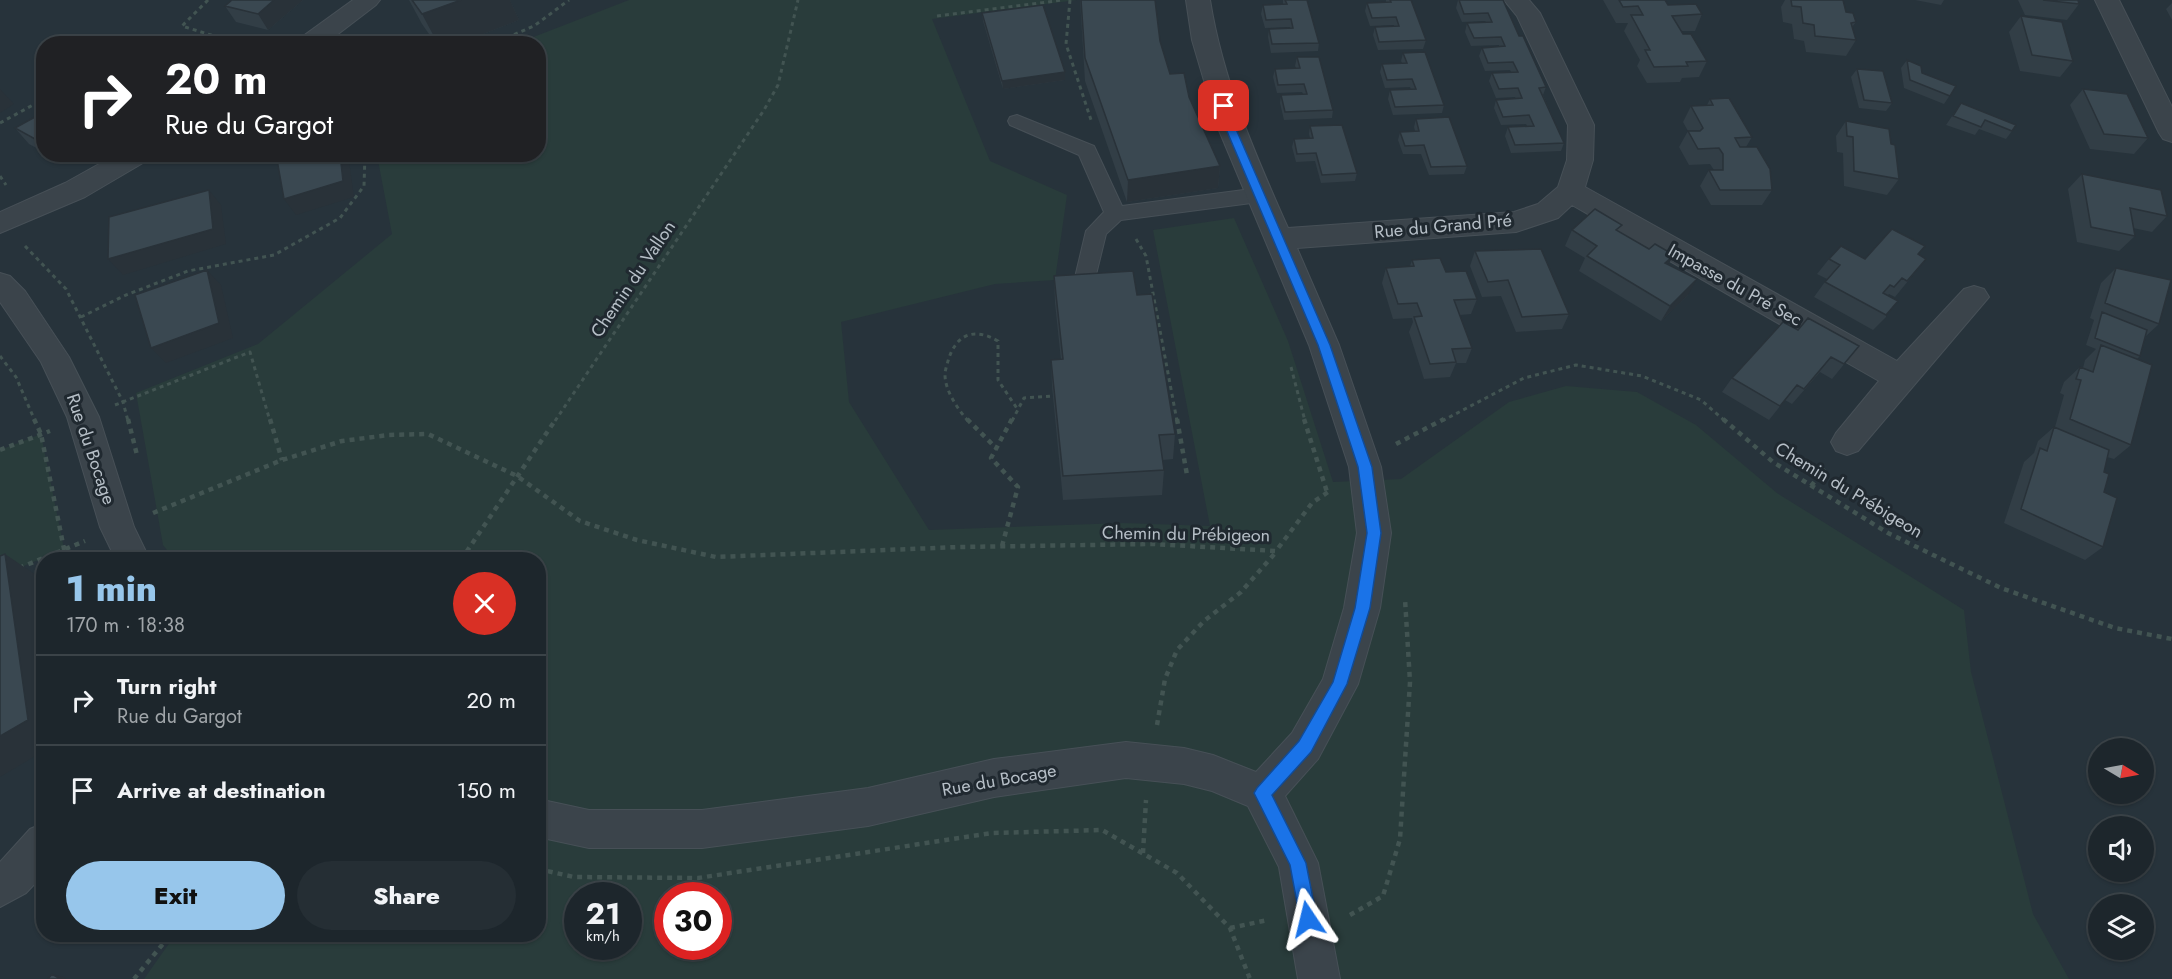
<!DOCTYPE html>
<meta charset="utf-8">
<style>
:root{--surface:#1d262c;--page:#252e34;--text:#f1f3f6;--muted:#a0a5a9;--line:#3b4348;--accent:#97c6eb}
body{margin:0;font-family:Jost,sans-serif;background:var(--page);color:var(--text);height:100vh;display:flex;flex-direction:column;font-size:22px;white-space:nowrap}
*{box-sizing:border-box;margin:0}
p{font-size:20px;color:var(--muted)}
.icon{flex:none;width:33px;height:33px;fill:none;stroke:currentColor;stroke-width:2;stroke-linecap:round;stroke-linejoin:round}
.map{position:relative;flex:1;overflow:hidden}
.side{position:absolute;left:36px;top:552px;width:510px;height:390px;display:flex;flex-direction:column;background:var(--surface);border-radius:24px;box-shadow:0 2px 4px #0004,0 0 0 2px var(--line)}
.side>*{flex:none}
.guide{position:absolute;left:36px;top:36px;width:510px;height:126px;border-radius:24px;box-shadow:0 2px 4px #0004,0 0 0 2px var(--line);background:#202124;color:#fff;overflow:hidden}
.needle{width:39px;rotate:100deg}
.tools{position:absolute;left:2088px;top:738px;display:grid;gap:12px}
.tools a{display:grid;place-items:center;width:66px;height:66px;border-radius:50%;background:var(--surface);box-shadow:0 2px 4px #0004,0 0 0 2px var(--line);font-size:30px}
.speed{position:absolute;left:564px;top:882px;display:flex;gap:12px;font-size:30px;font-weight:700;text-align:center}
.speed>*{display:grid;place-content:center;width:78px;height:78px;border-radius:50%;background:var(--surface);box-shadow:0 2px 4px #0004,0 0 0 2px var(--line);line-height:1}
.speed small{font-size:15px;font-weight:400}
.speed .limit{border:9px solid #d22;background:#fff;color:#111}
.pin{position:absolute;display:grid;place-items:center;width:51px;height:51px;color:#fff;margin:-26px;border-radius:12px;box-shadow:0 3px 9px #0006}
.me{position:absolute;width:66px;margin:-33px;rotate:350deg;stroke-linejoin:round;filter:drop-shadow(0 0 4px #0008)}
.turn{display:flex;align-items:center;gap:21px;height:126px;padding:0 30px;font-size:27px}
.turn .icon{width:78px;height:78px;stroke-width:2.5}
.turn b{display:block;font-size:42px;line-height:51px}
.round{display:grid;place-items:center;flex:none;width:63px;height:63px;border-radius:32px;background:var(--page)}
.head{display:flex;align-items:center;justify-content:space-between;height:102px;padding:0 30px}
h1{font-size:36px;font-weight:800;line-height:45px;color:var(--accent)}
.action{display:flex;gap:12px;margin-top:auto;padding:12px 30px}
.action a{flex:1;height:69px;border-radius:36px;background:var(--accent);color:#111;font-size:24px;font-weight:800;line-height:69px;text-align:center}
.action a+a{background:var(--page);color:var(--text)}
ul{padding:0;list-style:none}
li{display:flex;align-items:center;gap:18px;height:90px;padding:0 30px;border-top:2px solid var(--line)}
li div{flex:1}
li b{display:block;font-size:22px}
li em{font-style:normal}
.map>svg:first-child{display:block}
</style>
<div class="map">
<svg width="2172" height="979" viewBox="0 0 2172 979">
<rect width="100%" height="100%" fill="#27333b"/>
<!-- green -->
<path fill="#293c3b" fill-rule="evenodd" d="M629,0H1077L932,19L990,161L1067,195L1055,280L995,284L841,322L849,402L929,530L1123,523L1210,526L1153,230L1234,218L1288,341L1333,482L1401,479L1509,402L1566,386L1637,392L1696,425L1777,493L1964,610L1971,672L2033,914L2069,979H144L175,935L538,934V560L174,559L163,545L136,393L258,344L392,234L377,155L538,154V44L518,43ZM578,896H628V946H578ZM668,896H718V946H668Z
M41,434L64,549L0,576V450Z"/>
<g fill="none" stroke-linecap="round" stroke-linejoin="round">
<defs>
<path id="service" d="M1017,115L1094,146L1122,206L1259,188L1266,190L1269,195L1266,200L1259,202L1121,220L1106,234L1092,291L1084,294L1076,291L1073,286L1086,231L1104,212L1079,155L1010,125L1008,121L1010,117Z"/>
<path id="minor" d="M353,0H380L376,5L325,44H296L299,39Z
M1186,0H1210C1223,81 1255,154 1288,228L1514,212L1538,204L1558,187L1567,160L1568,125L1517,16L1504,0H1529L1540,13L1594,125L1593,160L1585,187L1897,361L1964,289L1974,286L1984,289L1989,297L1858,451L1847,455L1836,451L1831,442L1836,433L1879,381L1572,205L1558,218L1516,232L1297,248L1339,345L1381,467L1391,533L1380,608L1358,684L1318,759L1285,796L1318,863L1340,979H1298L1279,867L1248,806L1212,791L1184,784L1126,778L994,797L868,826L702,848H589L538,837V799L589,810H702L868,788L994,759L1126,742L1184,748L1213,755L1256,772L1292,733L1323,679L1344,608L1357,533L1349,467L1309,345L1218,128L1192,40Z
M2095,0H2119L2172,107V142L2163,139L2159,133Z
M117,154H152L148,160L85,197L0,233V212L65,183Z
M0,273L10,276L25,291L69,357L99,417L134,527L150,560H116L100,527L67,417L41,362L0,302Z
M44,823V874L26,893L0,907V862L30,829Z"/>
</defs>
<!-- service casing -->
<use href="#service" stroke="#475057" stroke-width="2"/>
<!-- minor casing -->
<use href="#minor" stroke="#475057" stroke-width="2"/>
<!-- path-far1 -->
<path stroke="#425452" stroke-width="3" stroke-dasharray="4 4" stroke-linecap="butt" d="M208,0L182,26L240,44
M1070,0L1066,44L1092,123
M937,16L1063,0
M492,44L534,26L569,0
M0,123L44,99
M0,176L6,185
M1136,239L1146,256L1177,421
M25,246L66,289L123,402L128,421
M81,317L126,295L188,271L274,255L340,218L364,186L365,154
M0,356L16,377L35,421
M1291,367L1305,421
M115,405L250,352L270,421
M555,421L764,110L778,85L798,0
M968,421C958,409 945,391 945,375C945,370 947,365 948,361C956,334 974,327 998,341V380L1018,410
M1012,421L1024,398L1053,396
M1442,421L1524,378L1576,365L1642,376L1701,400L1725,421"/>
<!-- path -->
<path stroke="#425452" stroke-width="4.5" stroke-dasharray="5 5" stroke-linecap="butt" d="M34,419L41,434L64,549L69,560
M128,419L137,455
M270,419L282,460
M967,419L997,449
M1177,419L1187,475
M1304,419L1327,492
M1723,419L1773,462L1888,533L2001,588L2115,628L2172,639
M1396,444L1444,419
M0,450L50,431
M1811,486L1825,469
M153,513L282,460L342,441L389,435L428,434L517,476L580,521L637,540L716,557L959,547L1153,544L1276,551L1312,503L1331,490
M1002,546L1018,487L991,458L1012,419
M461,560L556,419
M19,568L85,541
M1157,725L1165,679L1177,650L1204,621L1241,592L1276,552
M1143,853L1146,800
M538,869L574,877L698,878L992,833L1102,830L1177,873L1230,928L1250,979
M1350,915L1383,896L1400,839L1410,682L1405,599
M1230,928L1268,920
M134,979L171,934"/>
<!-- service -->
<use href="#service" fill="#3b444b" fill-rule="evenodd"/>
<!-- minor -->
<use href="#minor" fill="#3b444b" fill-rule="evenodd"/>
</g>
<!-- wall -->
<path fill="#323e46" d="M232,0H303L268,30L236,22L225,6Z
M409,0H510L519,20L458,44H436L422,24Z
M1080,0H1155L1160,41L1170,74L1189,97L1220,166L1218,188L1127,202L1085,81Z
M1283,0H1307L1319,43L1318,51L1271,53L1268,37L1269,29L1290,28V27L1265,28L1261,14L1263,5H1283Z
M1386,0H1411L1426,40L1423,49L1378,50L1373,35L1375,27L1394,26V25L1370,26L1365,11L1367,3L1386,2Z
M1458,0H1503L1519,36L1546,87L1543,95L1564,143L1561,151L1511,153L1505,136L1508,127L1527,126L1526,124L1501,125L1494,108L1496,100L1516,99L1515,97L1496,98L1489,81L1492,73L1511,72L1510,70L1485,71L1479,56L1482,48L1499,47V45L1471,46L1465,32L1467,23L1486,22L1485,21L1462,22L1456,8Z
M1603,0H1665L1668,5L1702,14L1695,31H1681L1707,61L1699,77L1682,78L1680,82L1647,83L1637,66L1640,60L1624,31L1628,23H1616Z
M1785,0H1843L1846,12L1856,22L1852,27L1856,40L1846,56L1806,52L1804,41L1794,39L1792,24L1783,22L1781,7Z
M1915,0H1944L1941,5Z
M2018,0H2078L2079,4L2067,20L2025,15Z
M2172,3V20L2166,9Z
M982,13L1065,72V80L1003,89L983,21Z
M2021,16L2073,61L2060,77L2020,71L2009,32Z
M1403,53L1444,105L1442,113L1393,115L1388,99L1390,90H1411L1410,87L1385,88L1380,72L1382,64L1402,63L1401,61Z
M1297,57L1333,110L1332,118L1284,120L1280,103L1281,95L1303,94L1302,92L1277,93L1273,77L1275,69L1296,68L1295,66Z
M1907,60L1922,73L1956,86L1944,104L1904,88L1901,68Z
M1857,69L1892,103L1886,111L1859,108L1851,77Z
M2083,89L2148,138L2134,154L2090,149L2070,105Z
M1710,99L1752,137L1746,147L1772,190L1762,205H1711L1700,186L1709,170H1714L1710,164L1689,165L1679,147L1688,131L1683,122L1691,106L1707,105Z
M1961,103L2012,131L2006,139L1979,129L1975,135L1946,125Z
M44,112V152L29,144L15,128Z
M1416,119L1467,166L1464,174L1429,175L1421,154H1403L1398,140L1400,132L1415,131L1414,127Z
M1846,121L1891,144L1899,179L1887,195L1844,186L1843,153L1837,152L1836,136Z
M1310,126L1357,173L1355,181L1321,183L1315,161L1296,162L1292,147L1294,139L1310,138L1309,134Z
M49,154H76L63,162Z
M2082,174L2167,216L2152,232L2133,228L2135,236L2119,251L2077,242L2068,189Z
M1572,230L1619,232L1649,249L1668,265L1688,295L1661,321L1579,271L1585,258L1565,246Z
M1475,251L1569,314L1562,329L1516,332L1501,296L1482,297L1470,266Z
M1918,255L1926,259L1895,297L1889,294L1887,296L1886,317L1873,330L1814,297L1827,279L1817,274L1829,259H1865Z
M1412,260L1446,272L1477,299L1471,314L1460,315L1472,348L1466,363H1456L1450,377L1424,379L1409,332L1413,322L1412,318L1393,319L1382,283L1386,268L1410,266Z
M2116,268L2159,324L2146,336L2140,356L2137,359L2131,445L2114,459L2107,457L2104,472L2103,547L2085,560L2004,523L2024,462L2034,453L2038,441L2054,427H2055L2064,395L2060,393L2064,382L2080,367L2083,368L2085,360L2096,349L2086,345L2094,320L2090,318L2101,283Z
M1054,276L1137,295L1175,434L1173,459L1163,460L1164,470L1162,495L1063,500L1052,386L1051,360H1061L1055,303Z
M1798,330L1859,346L1832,379L1820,372L1792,404L1785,400L1769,420L1722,392L1732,378Z"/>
<!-- shaded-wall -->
<path fill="#293239" d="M274,0H303L268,30L258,14Z
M461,0H510L519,20L458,44H438L422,14Z
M1065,72V80L1003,89L1002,81Z
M0,89L14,104L0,113Z
M55,154H76L63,162Z
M340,154H348L354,197L296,215L284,199Z
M1220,166L1218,188L1127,202L1128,180Z
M209,190L221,205L226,244L123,275L108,259Z
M1674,255L1665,270V263Z
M207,270L221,285L233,338L166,363L151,348Z
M1697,279L1688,295L1661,321L1670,306Z
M5,554L39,577L44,609V751L0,777V736Z
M52,974L64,977L66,979H60Z"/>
<!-- building -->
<path fill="#3a4851" stroke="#293239" stroke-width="1.5" d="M232,0H274L258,14L225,6Z
M412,0H461L422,14Z
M1081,0H1155L1160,41L1170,74L1184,73L1189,97L1220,166L1128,180L1085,58Z
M1285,0H1307L1319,43L1272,44L1269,29L1293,28L1291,19L1266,20L1263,5L1287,4Z
M1390,0H1411L1426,40L1379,42L1375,27L1399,26L1396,17L1372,18L1367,3L1391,2Z
M1459,0H1503L1519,36H1523L1546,87L1539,88L1564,143L1515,145L1508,127L1534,126L1529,115L1503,117L1496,100L1522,98L1518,88L1499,89L1492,73L1518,72L1513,62L1488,63L1482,48L1505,46L1501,37L1474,38L1467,23L1492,22L1488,13L1464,14Z
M1619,0H1665L1668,5L1696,4L1702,14L1672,16L1683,34H1691L1707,61L1686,62L1688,66L1654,67L1645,50H1650L1631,15H1643L1638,6L1623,7Z
M1791,0H1843L1846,12L1853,13L1856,22L1851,23L1856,40L1815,36L1814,25L1803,23L1801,7L1792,6Z
M2043,0H2078L2079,4Z
M1043,5L1065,72L1002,81L982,13Z
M2021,16L2062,22L2073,61L2032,55Z
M157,40L163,44H152Z
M1425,52L1444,105L1395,107L1390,90L1416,89L1412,79L1387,80L1382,64L1407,63L1403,53Z
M1297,57H1319L1333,110L1285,112L1281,95L1307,94L1304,84L1278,85L1275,69L1300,68Z
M1907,60L1921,66L1922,73L1956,86L1950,96L1910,80Z
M1857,69L1883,71L1892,103L1864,100Z
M2083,89L2127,94L2148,138L2104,134Z
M1729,98L1752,137L1735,138L1740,147H1757L1770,169L1772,190H1720L1709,170H1723V154L1719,148L1698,149L1688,131H1700L1703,128L1691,106L1713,105L1710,99Z
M1961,103L2016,125L2012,131L1985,120L1981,127L1953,116Z
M44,112V144L15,128Z
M1449,117L1467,166L1431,167L1424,145L1405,146L1400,132L1419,131L1416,119Z
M1846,121L1889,129L1891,144L1895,145L1899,179L1854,171L1853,137L1847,136Z
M1342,125L1357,173L1322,175L1316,153L1297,154L1294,139L1313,138L1310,126Z
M276,154H340L343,181L284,199Z
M2082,174L2161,190L2167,216L2130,208L2135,236L2091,227Z
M209,190L213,229L108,259L109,217Z
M1595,209L1622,225L1616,230L1649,249L1655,244L1674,255L1665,263L1697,279L1670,306L1587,256L1597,246L1572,230Z
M1892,229L1925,246L1918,254L1926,259L1907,281L1902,278L1894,287L1890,285L1883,293L1898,301L1886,315L1825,282L1840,265L1829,259L1841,246L1865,259Z
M1541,249L1569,314L1522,317L1508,280L1488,282L1475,251Z
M1440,258L1446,272L1466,271L1477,299L1454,300L1472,348L1452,349L1456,362L1430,364L1414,317L1422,316L1417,303L1398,304L1386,268L1414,266L1412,260Z
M2116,268L2171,280L2159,324L2105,303Z
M207,270L219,323L151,348L135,295Z
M1133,271L1137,295L1152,294L1175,434L1159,435L1164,470L1063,476L1051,360L1063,359L1054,276Z
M2102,312L2147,330L2140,356L2095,338Z
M1808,318L1859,346L1844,364L1831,357L1804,389L1797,385L1780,406L1732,378L1783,322L1798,330Z
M2101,345L2152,365L2131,445L2070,419L2081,380L2076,379L2080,367L2093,372Z
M2054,427L2109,450L2104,472L2109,474L2104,492L2117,498L2103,547L2021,509L2040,448L2047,451Z
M5,554L28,720L0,736V556Z
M52,974L60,979H48Z"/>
<!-- route -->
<path fill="#1a73e8" stroke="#114b97" stroke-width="1.5" d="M1224,103L1229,106L1236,129L1330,345L1372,467L1381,533L1370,608L1347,684L1311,752L1272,795L1306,863L1317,919L1314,925L1308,928L1302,925L1300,919L1290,865L1254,793L1257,788L1299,741L1333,682L1355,608L1367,533L1358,467L1318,345L1226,129L1219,106Z"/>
<g text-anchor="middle" stroke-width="6" stroke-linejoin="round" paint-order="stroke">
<!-- street labels -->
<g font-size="18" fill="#b6bfc7" stroke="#202930">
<text transform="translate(1443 226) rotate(-5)" y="6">Rue du Grand Pré</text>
<text transform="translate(633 279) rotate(-56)" y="6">Chemin du Vallon</text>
<text transform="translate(1735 285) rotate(29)" y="6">Impasse du Pré Sec</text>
<text transform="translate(91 449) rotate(71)" y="6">Rue du Bocage</text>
<text transform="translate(1849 490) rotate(31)" y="6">Chemin du Prébigeon</text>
<text transform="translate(1186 534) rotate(1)" y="6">Chemin du Prébigeon</text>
<text transform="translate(999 780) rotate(-10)" y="6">Rue du Bocage</text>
</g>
</g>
</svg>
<div class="tools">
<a><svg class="needle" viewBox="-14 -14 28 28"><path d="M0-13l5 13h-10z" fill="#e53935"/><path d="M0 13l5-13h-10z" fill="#a0a5a9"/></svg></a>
<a><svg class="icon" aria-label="sound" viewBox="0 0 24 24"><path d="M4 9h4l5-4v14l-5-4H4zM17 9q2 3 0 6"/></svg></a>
<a><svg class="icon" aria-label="layers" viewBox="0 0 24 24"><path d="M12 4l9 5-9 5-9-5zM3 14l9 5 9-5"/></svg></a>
</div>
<div class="speed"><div>21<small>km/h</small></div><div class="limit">30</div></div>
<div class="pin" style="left:1224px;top:106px;background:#d93025"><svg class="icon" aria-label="arrive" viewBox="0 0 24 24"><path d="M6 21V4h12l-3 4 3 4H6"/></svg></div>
<svg class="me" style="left:1308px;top:919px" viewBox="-20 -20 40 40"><path d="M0-17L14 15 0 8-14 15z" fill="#1a73e8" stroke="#fff" stroke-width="4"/></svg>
<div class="guide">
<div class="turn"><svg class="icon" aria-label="right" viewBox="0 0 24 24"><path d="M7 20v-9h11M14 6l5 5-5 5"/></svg><div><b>20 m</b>Rue du Gargot</div></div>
</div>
<section class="side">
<div class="head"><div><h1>1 min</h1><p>170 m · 18:38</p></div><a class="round" style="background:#d93025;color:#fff"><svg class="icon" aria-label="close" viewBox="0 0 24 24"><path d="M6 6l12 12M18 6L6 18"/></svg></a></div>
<ul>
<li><svg class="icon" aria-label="right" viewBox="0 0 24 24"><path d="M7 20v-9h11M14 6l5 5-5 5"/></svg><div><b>Turn right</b><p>Rue du Gargot</p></div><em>20 m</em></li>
<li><svg class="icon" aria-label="arrive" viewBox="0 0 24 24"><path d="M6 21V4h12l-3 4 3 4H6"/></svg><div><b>Arrive at destination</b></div><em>150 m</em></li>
</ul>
<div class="action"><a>Exit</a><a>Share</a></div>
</section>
</div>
